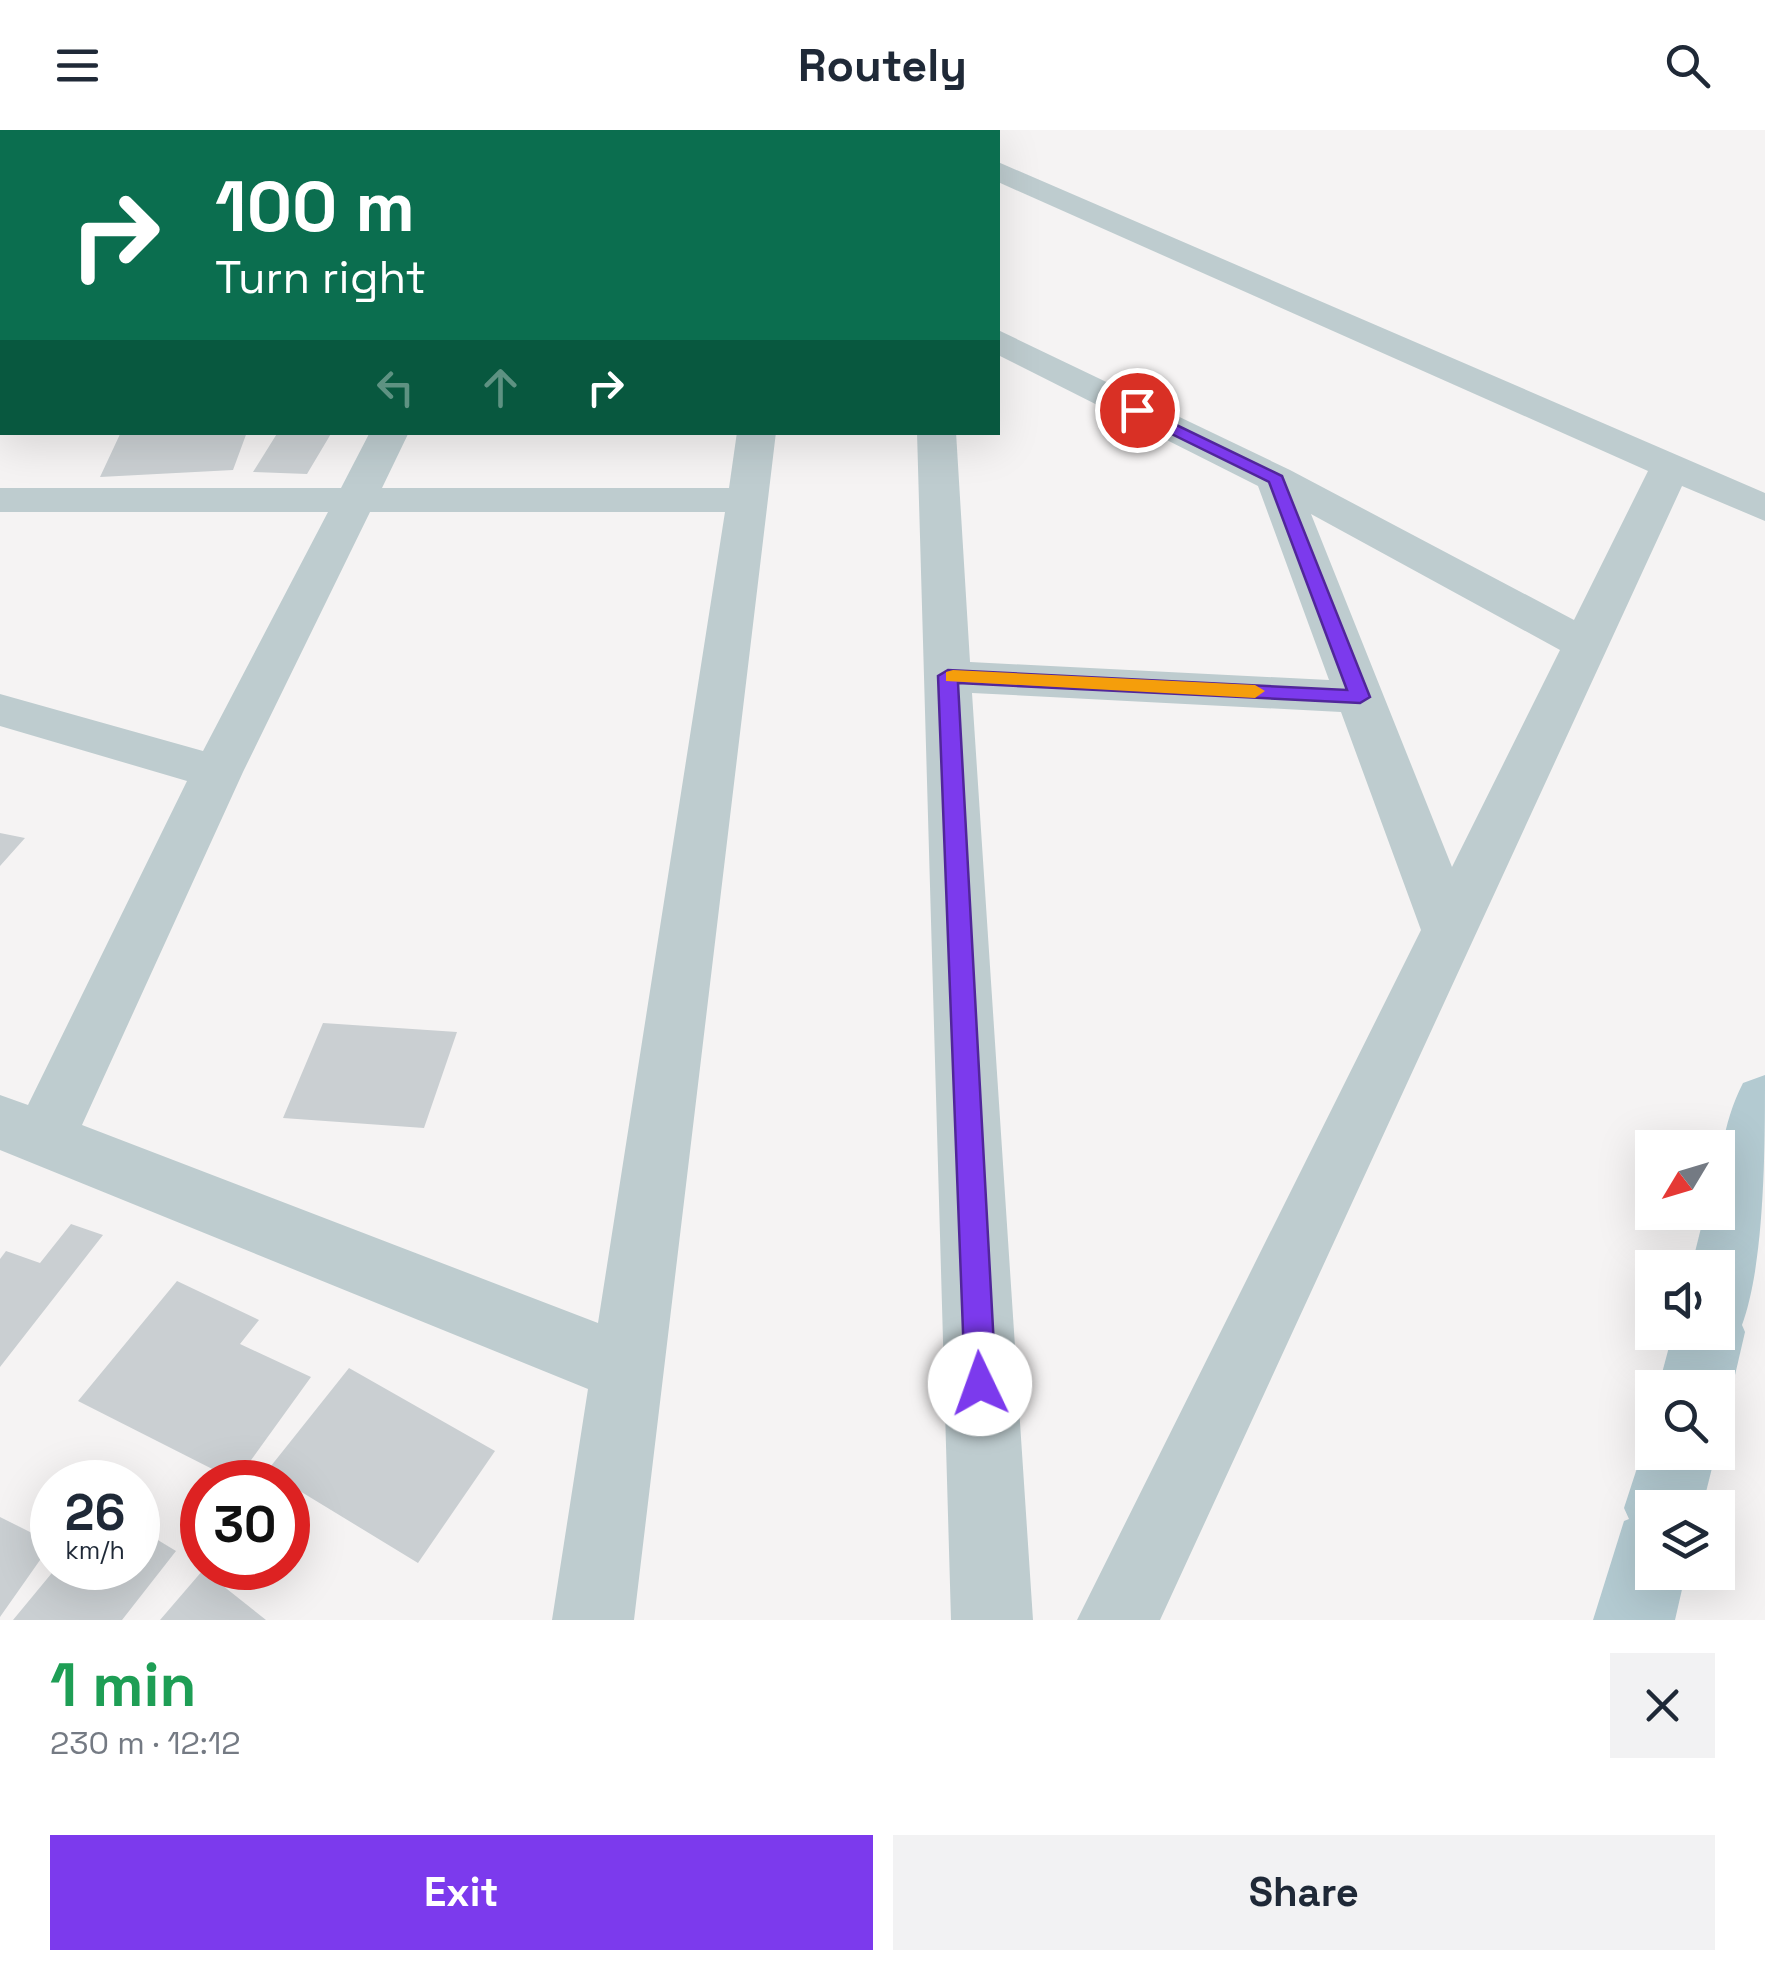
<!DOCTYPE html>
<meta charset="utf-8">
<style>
:root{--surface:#fff;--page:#f2f2f3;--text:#1f2937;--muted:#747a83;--accent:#7c3aed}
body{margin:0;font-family:"Space Grotesk",sans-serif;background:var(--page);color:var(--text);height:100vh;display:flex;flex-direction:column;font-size:38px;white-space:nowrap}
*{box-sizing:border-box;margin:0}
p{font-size:32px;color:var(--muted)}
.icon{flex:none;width:55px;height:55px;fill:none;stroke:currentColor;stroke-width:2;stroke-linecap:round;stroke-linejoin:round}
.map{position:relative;height:1490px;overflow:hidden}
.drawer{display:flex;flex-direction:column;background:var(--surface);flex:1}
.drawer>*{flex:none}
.banner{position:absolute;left:0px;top:0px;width:1000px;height:305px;box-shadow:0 10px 40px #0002;background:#0b6e4f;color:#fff;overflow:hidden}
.needle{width:65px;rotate:232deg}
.controls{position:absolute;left:1635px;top:1000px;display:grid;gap:20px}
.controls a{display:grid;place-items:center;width:100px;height:100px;border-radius:0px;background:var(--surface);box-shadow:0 10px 40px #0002;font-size:50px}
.speed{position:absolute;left:30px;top:1330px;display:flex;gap:20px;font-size:50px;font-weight:700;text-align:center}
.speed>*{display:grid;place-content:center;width:130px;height:130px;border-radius:50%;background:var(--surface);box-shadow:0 10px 40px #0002;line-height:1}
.speed small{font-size:25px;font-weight:400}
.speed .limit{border:15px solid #d22;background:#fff;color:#111}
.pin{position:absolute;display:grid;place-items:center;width:85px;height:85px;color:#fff;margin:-42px;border:5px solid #fff;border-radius:50%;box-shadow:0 2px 10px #0007}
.me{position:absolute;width:110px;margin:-55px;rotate:357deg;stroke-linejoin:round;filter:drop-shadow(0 0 8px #0008)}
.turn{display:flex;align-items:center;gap:35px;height:210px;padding:0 50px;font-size:45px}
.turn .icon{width:130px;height:130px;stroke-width:2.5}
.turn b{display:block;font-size:70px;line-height:85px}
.lanes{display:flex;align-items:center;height:95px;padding:0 50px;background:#0003;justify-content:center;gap:50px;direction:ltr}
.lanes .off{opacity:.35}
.round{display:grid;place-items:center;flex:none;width:105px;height:105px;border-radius:0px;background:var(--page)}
.headline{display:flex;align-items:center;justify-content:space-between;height:170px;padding:0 50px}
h1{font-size:60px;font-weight:600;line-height:75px;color:#1e9e55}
.button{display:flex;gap:20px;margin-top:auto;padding:20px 50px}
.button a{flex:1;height:115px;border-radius:0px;background:var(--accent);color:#fff;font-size:40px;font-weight:600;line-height:115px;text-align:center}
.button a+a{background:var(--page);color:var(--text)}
header{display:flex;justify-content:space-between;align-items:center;height:130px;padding:0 50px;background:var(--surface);font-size:45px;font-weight:600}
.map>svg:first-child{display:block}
</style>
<header><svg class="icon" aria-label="menu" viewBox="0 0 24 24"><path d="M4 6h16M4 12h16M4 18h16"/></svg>Routely<svg class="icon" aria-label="search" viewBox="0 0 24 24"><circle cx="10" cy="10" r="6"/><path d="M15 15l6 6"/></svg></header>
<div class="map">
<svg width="1765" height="1490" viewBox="0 0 1765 1490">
<rect width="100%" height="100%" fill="#f5f3f3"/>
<!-- building -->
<path fill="#cacfd2" d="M121,302H247L233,340L100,347Z
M278,302H332L307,344L253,342Z
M0,703L25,708L0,736Z
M323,893L457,902L424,998L283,988Z
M71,1094L103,1105L0,1237V1129L6,1121L40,1133Z
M177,1151L259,1190L240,1214L311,1247L236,1351L78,1271Z
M349,1238L495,1321L418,1433L267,1341Z
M0,1387L52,1413L0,1487Z
M138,1398L176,1421L122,1490H13L56,1438H138Z
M203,1440L266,1490H160Z"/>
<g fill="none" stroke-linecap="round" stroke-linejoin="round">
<!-- street -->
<path fill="#becccf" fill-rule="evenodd" d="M773,0H801V2H773Z
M895,0H926L927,2H897Z
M998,32L1765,363V391L1682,356L1160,1490H1077L1421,800L1341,582L972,563L1033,1490H951L917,302H956L970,532L1329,550L1258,356L998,225V200L1290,340L1574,490L1648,341L998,52ZM1311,384L1560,520L1452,737Z
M0,49H2V67H0Z
M0,180H2V200H0Z
M370,302H409L382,358H729L737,302H776L634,1490H552L588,1259L0,1020V965L28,975L187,651L0,596V564L203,621L328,382H0V358H341ZM370,382H725L598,1193L82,995L243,642Z"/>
<!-- primary -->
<path fill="#b3cad1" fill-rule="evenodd" d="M1765,945C1765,1018 1765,1132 1742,1195L1745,1202L1732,1258L1718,1285V1258H1658L1673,1202H1718V1138H1691L1705,1082H1718C1718,1037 1722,994 1743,953Z
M1651,1295L1652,1322H1716L1702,1378H1652V1442H1686L1675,1490H1593L1624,1391L1629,1389L1624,1378Z"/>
</g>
<!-- route -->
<path fill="#7c3aed" stroke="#51269a" stroke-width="2.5" d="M1137,276L1282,346L1370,567L1360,573L958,553L996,1254L991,1264L980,1269L970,1264L965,1254L938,546L948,540L1347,560L1269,352L1131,284V277Z"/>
<!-- slow -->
<path fill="#f59e0b" d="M953,540L1255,555L1265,561L1255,568L946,551V542Z"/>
</svg>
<div class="controls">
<a><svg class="needle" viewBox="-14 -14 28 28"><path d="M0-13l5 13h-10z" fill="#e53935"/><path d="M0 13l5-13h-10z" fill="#747a83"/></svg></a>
<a><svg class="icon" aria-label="sound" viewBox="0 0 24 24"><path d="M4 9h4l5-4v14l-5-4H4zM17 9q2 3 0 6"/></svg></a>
<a><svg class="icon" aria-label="search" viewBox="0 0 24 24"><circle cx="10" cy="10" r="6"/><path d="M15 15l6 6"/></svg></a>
<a><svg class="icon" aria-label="layers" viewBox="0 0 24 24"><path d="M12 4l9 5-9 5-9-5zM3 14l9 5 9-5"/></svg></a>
</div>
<div class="speed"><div>26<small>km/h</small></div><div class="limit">30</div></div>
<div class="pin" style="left:1137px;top:280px;background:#d93025"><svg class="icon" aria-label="arrive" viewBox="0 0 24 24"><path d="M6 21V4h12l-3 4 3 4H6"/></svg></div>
<svg class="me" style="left:980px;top:1254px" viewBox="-20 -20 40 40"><circle r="19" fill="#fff"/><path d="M0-13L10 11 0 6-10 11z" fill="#7c3aed"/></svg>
<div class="banner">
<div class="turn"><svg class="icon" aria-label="right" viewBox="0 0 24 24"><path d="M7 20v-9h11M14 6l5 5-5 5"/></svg><div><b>100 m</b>Turn right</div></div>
<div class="lanes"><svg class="icon off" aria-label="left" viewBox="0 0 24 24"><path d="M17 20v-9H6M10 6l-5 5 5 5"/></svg><svg class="icon off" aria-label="ahead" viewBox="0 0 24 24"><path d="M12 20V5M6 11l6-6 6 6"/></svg><svg class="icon" aria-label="right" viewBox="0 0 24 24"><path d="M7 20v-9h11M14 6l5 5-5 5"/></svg></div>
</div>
</div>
<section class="drawer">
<div class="headline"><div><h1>1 min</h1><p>230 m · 12:12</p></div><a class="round"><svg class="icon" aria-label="close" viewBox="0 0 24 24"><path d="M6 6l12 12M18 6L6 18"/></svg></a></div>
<div class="button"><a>Exit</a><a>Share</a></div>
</section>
